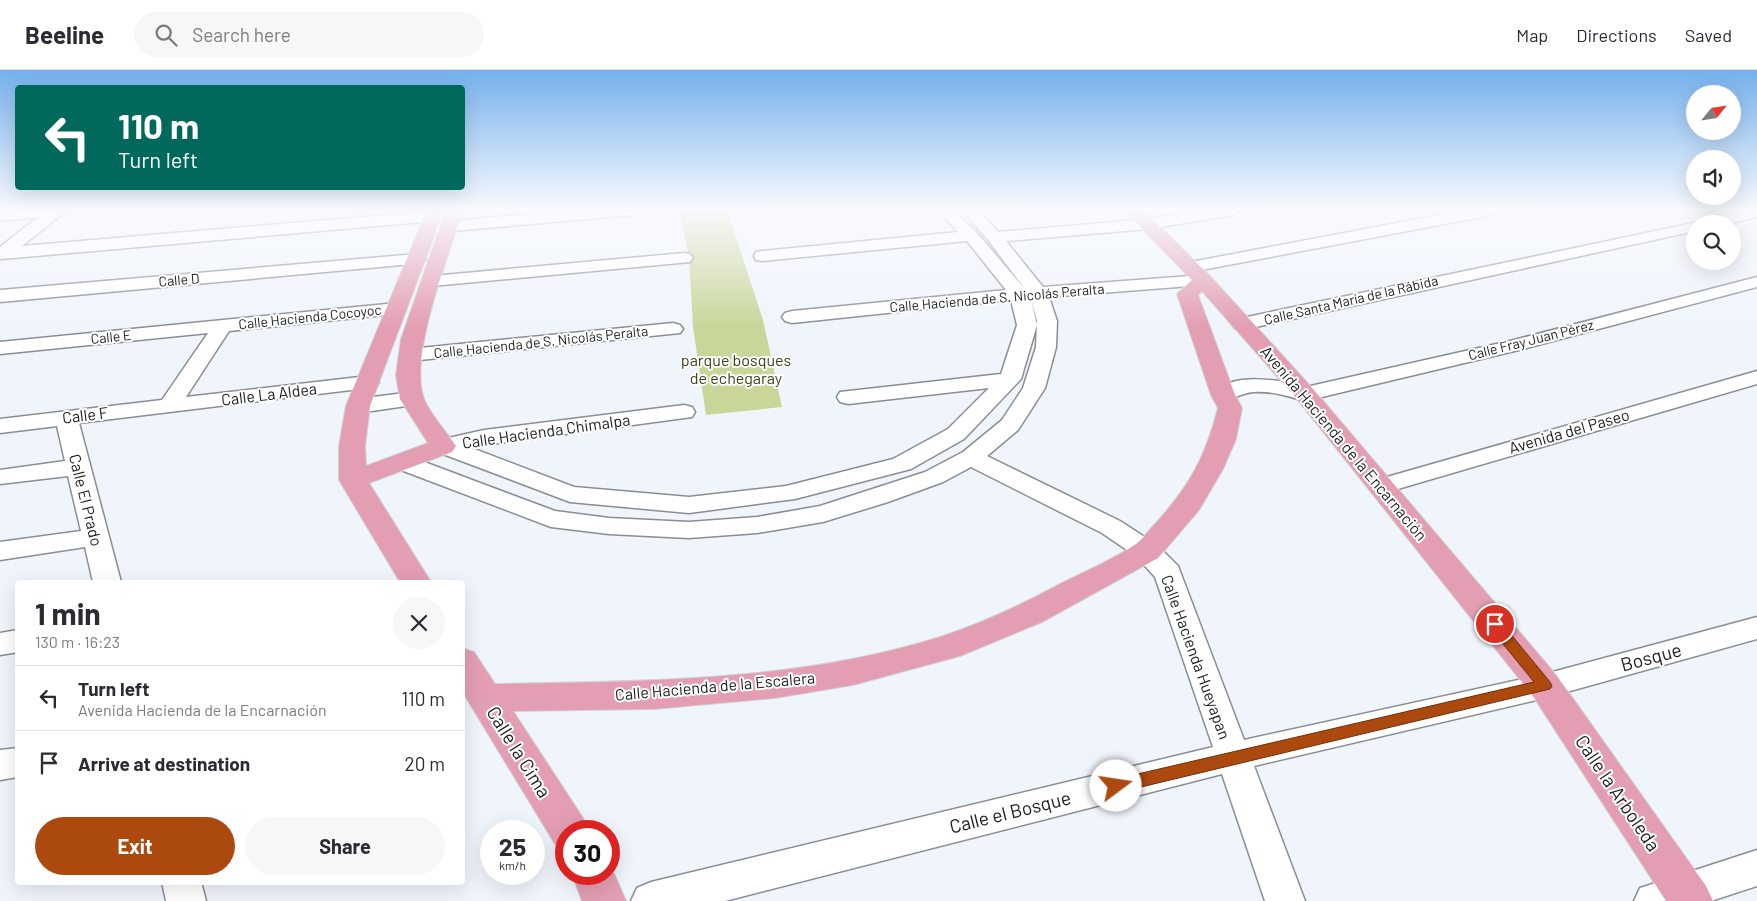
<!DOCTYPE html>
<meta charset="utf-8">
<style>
:root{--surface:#fff;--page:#f7f7f7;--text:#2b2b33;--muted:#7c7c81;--line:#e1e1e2;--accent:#ac490f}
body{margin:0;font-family:Barlow,sans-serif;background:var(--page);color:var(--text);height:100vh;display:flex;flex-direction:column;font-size:19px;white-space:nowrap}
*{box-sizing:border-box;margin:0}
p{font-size:16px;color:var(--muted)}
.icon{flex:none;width:28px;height:28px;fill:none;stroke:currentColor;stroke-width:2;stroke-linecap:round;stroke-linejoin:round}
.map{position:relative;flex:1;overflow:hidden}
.drawer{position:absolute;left:15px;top:510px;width:450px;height:305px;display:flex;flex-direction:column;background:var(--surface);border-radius:5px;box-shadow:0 5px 20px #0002}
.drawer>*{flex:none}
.banner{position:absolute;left:15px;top:15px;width:450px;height:105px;border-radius:5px;box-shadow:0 5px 20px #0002;background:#00695c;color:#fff;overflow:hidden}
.needle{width:32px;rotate:60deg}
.tools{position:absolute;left:1686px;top:15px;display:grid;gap:10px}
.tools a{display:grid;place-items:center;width:55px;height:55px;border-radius:50%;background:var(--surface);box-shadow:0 5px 20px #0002;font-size:25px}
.speed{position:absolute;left:480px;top:750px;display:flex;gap:10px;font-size:25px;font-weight:700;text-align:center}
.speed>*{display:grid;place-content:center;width:65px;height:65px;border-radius:50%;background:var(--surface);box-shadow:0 5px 20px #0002;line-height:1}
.speed small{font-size:12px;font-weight:400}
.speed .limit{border:8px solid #d22;background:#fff;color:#111}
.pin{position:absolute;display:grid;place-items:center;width:42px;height:42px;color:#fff;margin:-21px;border:2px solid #fff;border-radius:50%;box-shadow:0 1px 5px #0007}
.me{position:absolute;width:55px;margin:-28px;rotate:76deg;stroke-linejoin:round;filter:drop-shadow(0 0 4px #0008)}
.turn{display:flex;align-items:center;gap:18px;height:105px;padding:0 20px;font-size:22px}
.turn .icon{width:65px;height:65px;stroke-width:2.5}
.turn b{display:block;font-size:35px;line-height:42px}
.round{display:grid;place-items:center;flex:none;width:52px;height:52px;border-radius:26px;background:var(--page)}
.headline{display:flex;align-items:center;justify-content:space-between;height:85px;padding:0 20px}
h1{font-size:30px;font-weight:700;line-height:38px}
.cta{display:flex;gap:10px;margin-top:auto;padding:10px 20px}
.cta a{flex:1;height:58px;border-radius:30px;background:var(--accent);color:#fff;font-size:20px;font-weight:700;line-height:58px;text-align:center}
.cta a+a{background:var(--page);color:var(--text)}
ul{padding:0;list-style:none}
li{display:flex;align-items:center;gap:15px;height:65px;padding:0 20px;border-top:1px solid var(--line)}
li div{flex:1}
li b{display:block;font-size:19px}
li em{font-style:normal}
header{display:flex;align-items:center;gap:30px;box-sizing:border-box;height:70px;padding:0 25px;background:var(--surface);border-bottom:1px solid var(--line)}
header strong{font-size:24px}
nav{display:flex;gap:28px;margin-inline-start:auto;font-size:18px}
.search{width:350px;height:45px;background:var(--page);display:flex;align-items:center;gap:12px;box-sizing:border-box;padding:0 18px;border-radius:28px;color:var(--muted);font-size:19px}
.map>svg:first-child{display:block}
</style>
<header>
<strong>Beeline</strong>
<div class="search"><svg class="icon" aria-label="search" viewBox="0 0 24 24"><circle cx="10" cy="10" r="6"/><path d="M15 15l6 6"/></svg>Search here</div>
<nav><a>Map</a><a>Directions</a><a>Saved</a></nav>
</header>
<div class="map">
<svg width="1757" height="831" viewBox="0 0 1757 831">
<rect width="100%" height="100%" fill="#f0f5fc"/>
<!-- green -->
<path fill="#c8d699" d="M679,140H727L763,250L782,337L706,345L693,257L689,188Z"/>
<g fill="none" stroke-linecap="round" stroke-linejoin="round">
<defs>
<path id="minor" d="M10,140L66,141L22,176L434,141L440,143L442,146L440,149L434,151L2,189H0V177L38,147L0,151V141Z
M575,140H639L632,145L430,163L424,161L422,158L424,155L430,153Z
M938,140H954L977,163L1024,218L988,170L962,140H978L998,162L1148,149L1202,140H1240L1233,145L1148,159L1006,171L1043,217L1203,205L1209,206L1212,210L1209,214L1203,215L1049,227L1057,251L1056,277L1045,318L1018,360L987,386L1120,451L1157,475L1178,496L1244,670L1545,604L1757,547V569L1545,628L1254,696L1305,831H1265L1222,704L725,831H631L637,818L651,812L1213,677L1155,507L1137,487L1102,463L971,397L943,412L888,432L823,452L757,463L689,468L609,464L551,457L393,397L390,392L393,387L402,385L411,387L555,441L609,448L689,452L757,447L820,436L925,402L963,382L1002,350L1023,318L1036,277L1037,251L1031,229L1037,255L1021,309L964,369L911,399L795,429L689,443L570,432L435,381L431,376L435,371L484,360L684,335L692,337L695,342L692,347L469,377L574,417L689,427L786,416L893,389L948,359L989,318L848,334L840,332L837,327L840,322L1001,304L1017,255L1011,230L792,253L785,251L782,247L785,243L792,241L1006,220L967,171L762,191L756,190L754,186L756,182L762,181L958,162Z
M1465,140H1499L1492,145L1191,202L1185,201L1182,197L1185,193L1191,192Z
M1743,140H1757V147L1726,154H1695V161L1242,260L1235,258L1232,254L1235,250L1242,248L1698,152Z
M684,183L690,184L693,188L690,192L432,216L426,215L423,211L426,207L432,206Z
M417,184L423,185L426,189L423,193L0,232V220Z
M1757,207V217L1523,279L1305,331C1288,326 1272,321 1254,322C1239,323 1230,333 1215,330L1212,325C1229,301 1282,310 1306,317L1514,270Z
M397,233L404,235L406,239L404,243L229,261L186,327L368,306L376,307L379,312L376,317L79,353L121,512H93L85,477L0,490V472L81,461L68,406L0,414V400L65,391L57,356L0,363V349L162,330L208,263L0,284V272Z
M673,253L680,255L683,259L680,263L410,291L403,289L400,285L403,281L410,279Z
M1757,301V314L1391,421L1382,424L1373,421L1369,416L1373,411Z
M412,322L420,324L423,329L420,334L358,343L350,341L347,336L350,331L358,329Z
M18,560V582L0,585V563Z
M18,678V707L0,710V680Z
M1757,780V816L1711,831H1634L1640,818Z
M162,812H201L206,831H166Z"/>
<path id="major" d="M427,140H444L370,336L365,376L366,396L428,373L400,329L396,305L401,269L446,140H463C449,185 408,286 424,329C429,342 447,363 456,376L452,382L369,413L431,512H400L339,410V376L346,336Z
M1124,140H1143L1210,206L1313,319L1557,606L1706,816L1713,831H1666L1533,626L1297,329L1202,221L1198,225L1235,325L1242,338L1236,369L1223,399L1199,440L1158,488L1042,552L960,586L853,615L775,628L654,639L513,641L583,748L589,761H566V778L555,774L462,621V578L474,582L495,614C644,611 797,612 940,567C983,553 1023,534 1062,513C1084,502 1116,488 1136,474C1143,469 1149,460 1156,453C1190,415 1205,388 1218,338L1211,325L1177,224L1192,210Z
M609,792L626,831H582L572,804H609Z"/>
</defs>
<!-- minor casing -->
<use href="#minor" stroke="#898d94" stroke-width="3"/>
<!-- major casing -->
<use href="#major" stroke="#d1d2d2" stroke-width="2"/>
<!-- minor -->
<use href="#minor" fill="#fff" fill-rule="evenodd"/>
<!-- major -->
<use href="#major" fill="#e39eb4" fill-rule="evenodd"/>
</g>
<!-- sky -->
<linearGradient id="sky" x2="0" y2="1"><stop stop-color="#75b0ec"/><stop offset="0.54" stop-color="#f8fafe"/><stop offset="1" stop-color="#f8fafe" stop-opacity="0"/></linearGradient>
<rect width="1757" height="257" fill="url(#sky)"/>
<!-- route -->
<path fill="#ac490f" stroke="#702f0a" d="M1495,549L1500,551L1550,612L1552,616L1550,619L1116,723L1110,721L1108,716L1110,711L1116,709L1534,612L1490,558L1488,554L1490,551Z"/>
<g text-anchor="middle" stroke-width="4" stroke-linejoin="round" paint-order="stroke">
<!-- far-street labels -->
<g font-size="14" fill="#1a1c1e" stroke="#fff">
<text transform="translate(179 210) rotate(-5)" y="5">Calle D</text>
<text transform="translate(997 228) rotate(-5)" y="5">Calle Hacienda de S. Nicolás Peralta</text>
<text transform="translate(1351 230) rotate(-13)" y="5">Calle Santa María de la Rábida</text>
<text transform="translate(310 247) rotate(-6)" y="5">Calle Hacienda Cocoyoc</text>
<text transform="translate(111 267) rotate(-6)" y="5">Calle E</text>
<text transform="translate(1531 270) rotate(-14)" y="5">Calle Fray Juan Pérez</text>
<text transform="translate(541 272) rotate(-6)" y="5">Calle Hacienda de S. Nicolás Peralta</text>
</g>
<!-- park labels -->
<g font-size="16" fill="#3a421a" stroke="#fff">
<text x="736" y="296">parque bosques<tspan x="736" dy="18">de echegaray</tspan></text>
</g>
<!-- street labels -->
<g font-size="16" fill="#1a1c1e" stroke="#fff">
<text transform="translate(269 324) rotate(-7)" y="6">Calle La Aldea</text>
<text transform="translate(85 345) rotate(-7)" y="6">Calle F</text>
<text transform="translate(546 361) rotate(-8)" y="6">Calle Hacienda Chimalpa</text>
<text transform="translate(1569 361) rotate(-16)" y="6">Avenida del Paseo</text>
<text transform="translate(1344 373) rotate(50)" y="6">Avenida Hacienda de la Encarnación</text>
<text transform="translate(86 430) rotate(76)" y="6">Calle El Prado</text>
<text transform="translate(1196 587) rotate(70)" y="6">Calle Hacienda Hueyapan</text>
<text transform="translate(715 616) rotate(-5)" y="6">Calle Hacienda de la Escalera</text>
</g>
<!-- near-street labels -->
<g font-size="19" fill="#1a1c1e" stroke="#fff">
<text transform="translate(1651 587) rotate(-15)" y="7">Bosque</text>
<text transform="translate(519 682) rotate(58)" y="7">Calle la Cima</text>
<text transform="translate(1618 723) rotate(56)" y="7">Calle la Arboleda</text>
<text transform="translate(1010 742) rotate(-14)" y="7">Calle el Bosque</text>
</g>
</g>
</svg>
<div class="tools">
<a><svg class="needle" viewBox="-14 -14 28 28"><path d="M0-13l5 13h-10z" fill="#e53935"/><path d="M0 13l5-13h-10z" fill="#7c7c81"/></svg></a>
<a><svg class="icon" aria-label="sound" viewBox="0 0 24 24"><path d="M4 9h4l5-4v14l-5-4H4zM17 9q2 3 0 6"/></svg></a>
<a><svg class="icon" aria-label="search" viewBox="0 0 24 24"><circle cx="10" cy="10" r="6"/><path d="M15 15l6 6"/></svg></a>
</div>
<div class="speed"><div>25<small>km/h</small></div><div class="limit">30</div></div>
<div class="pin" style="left:1495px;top:554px;background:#d93025"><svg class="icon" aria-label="arrive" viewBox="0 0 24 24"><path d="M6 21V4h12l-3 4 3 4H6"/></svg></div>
<svg class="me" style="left:1116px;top:716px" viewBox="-20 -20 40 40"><circle r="19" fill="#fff"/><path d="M0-13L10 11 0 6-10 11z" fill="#ac490f"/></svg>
<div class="banner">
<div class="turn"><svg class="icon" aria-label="left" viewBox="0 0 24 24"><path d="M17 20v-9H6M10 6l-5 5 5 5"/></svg><div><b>110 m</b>Turn left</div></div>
</div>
<section class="drawer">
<div class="headline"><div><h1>1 min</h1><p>130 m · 16:23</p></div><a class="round"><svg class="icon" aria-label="close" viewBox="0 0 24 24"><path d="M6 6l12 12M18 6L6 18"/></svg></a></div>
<ul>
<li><svg class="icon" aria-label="left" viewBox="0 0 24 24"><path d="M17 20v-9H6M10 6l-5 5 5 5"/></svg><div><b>Turn left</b><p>Avenida Hacienda de la Encarnación</p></div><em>110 m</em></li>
<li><svg class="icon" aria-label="arrive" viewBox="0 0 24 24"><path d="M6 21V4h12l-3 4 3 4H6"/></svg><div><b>Arrive at destination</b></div><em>20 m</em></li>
</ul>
<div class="cta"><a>Exit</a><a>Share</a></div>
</section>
</div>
